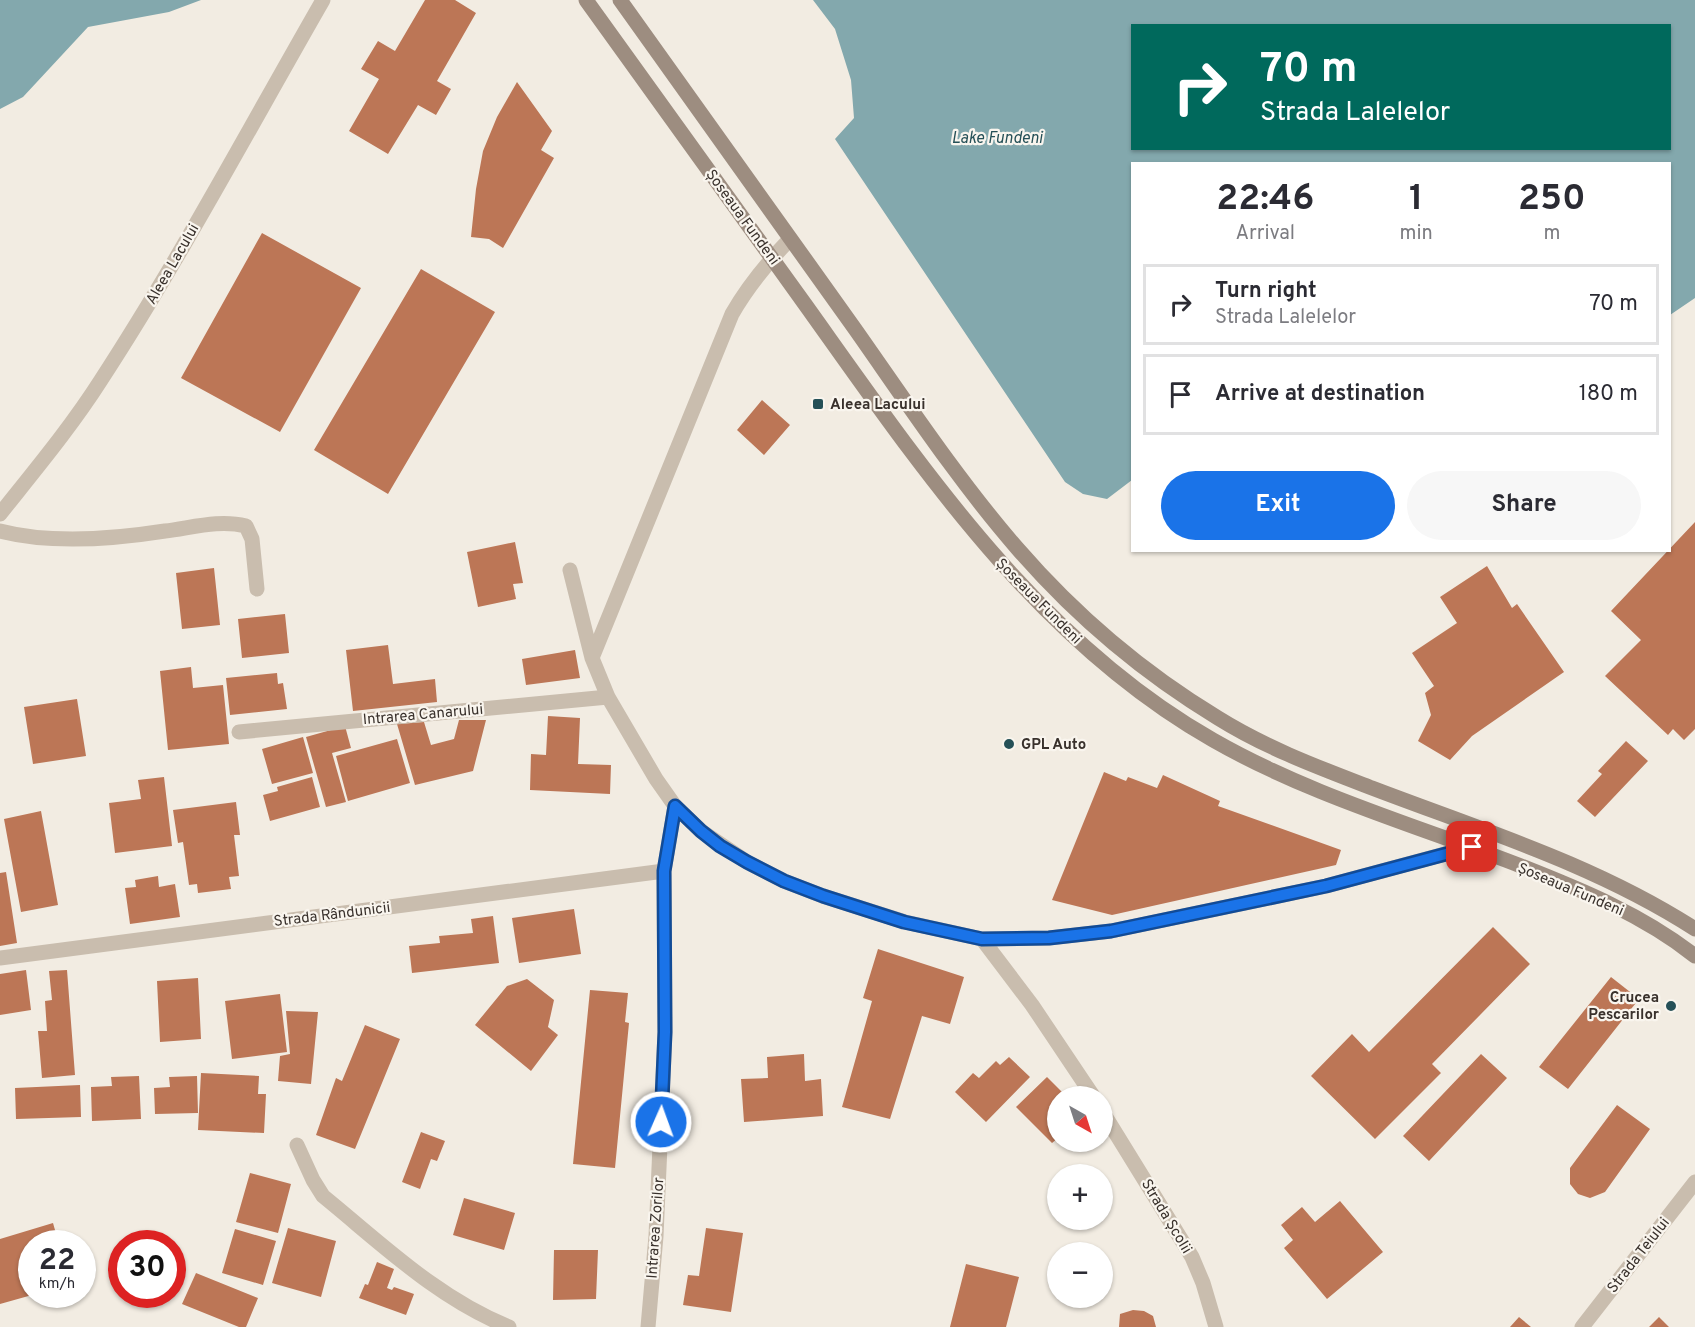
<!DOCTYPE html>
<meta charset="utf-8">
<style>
:root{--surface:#fff;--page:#f7f7f7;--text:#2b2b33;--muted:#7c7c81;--line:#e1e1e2;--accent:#1a73e8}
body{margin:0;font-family:Overpass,sans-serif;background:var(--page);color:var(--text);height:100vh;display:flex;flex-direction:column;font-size:22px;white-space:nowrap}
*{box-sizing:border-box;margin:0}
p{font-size:20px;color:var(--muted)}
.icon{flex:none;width:33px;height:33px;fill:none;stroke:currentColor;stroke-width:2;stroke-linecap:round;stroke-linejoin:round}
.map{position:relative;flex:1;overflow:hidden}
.drawer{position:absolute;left:1131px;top:162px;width:540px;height:390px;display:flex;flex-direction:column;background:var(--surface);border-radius:0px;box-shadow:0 2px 4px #0004}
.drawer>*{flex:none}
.guide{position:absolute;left:1131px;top:24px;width:540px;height:126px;border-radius:0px;box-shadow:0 2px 4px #0004;background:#00695c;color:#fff;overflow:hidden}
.needle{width:39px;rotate:141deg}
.fabs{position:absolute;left:1047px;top:1086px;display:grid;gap:12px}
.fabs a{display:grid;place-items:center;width:66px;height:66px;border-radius:50%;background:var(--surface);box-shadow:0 2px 4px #0004;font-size:30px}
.speed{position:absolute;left:18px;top:1230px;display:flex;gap:12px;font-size:30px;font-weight:700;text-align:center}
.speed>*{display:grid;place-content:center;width:78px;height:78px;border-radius:50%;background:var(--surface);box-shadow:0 2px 4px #0004;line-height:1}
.speed small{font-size:15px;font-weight:400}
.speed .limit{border:9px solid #d22;background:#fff;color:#111}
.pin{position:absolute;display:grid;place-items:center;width:51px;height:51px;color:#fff;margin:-26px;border-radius:12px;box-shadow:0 3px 9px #0006}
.me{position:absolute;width:66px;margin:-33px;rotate:2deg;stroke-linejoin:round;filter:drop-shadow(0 0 4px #0008)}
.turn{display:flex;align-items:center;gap:21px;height:126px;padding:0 30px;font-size:27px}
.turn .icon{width:78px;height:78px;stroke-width:2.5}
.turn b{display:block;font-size:42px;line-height:51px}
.eta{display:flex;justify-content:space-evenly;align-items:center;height:102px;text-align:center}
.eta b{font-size:36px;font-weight:700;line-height:42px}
.action{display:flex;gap:12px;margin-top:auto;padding:12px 30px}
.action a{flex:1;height:69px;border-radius:36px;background:var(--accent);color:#fff;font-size:24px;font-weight:700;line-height:69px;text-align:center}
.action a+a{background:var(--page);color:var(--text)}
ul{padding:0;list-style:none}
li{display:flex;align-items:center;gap:18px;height:81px;margin:0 12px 9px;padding:0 18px;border:3px solid var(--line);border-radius:0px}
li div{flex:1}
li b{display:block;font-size:22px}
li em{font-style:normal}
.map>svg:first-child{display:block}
</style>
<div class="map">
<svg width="1695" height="1327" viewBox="0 0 1695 1327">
<rect width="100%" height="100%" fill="#f2ece2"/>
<!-- water -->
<path fill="#83a8ad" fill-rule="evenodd" d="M0,0H201L169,12L88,27L23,97L0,109Z
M813,0H1695V298L1670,315V164H1132V480L1107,499L1083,494L1065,482L835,139L854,118L851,80L835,29ZM1132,26H1670V148H1132Z"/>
<!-- building -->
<path fill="#bc7656" d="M425,0H455L476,13L437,81L451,89L436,115L418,105L388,154L349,131L379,79L361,69L378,41L395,51Z
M517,82L552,131L541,150L554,158L503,248L489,239L471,237L476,189L483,151L497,117Z
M262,233L361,288L280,432L181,378Z
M421,269L495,312L388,494L314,450Z
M762,400L790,425L764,455L737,430Z
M1695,522V729L1684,740L1673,729L1668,735L1605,676L1641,640L1611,611Z
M515,542L523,583L513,584L516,599L478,607L467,552Z
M1487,566L1512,608L1517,604L1564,672L1472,736L1450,760L1418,741L1431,715L1425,693L1434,686L1412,653L1457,623L1440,597Z
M214,568L220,625L182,629L176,573Z
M285,614L289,653L242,658L238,619Z
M388,645L393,684L435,679L437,702L353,711L346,650Z
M575,650L580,678L526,685L522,659Z
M191,667L193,688L223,685L229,744L168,750L160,671Z
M277,673L278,684L283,683L287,709L230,715L226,678Z
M77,699L86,756L33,764L24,707Z
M548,716L580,718L578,764L611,765L610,794L530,790L531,754L546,755Z
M459,720H486L473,771L415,785L397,724L424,722L431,745L454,739Z
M345,726L351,748L332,753L346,802L326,807L306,737Z
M303,737L313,773L272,784L262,749Z
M397,739L410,783L348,801L336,756Z
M1626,741L1648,761L1595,817L1577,801L1602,774L1598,771Z
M1104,772L1126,781L1128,777L1157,788L1163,775L1220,801L1218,806L1341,850L1336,865L1112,915L1052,900Z
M164,777L172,846L115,853L109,803L141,799L138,780Z
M312,777L320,807L270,821L263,795L278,791L277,787Z
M236,802L240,835H234L239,876L229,877L231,889L198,893L197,884L189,885L183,842L178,843L173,810Z
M41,811L58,905L21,912L4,819Z
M6,872L17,943L0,946V873Z
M158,876L159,887L175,884L180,917L130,924L125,888L136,887L135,880Z
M574,909L581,954L519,963L512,918Z
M493,916L499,963L412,973L409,946L440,943L439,936L473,933L471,919Z
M1493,927L1530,964L1432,1064L1441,1073L1375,1139L1311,1076L1352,1034L1369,1052Z
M878,949L964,977L950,1024L922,1016L890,1119L842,1107L872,1001L863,998Z
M26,970L31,1010L0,1015V974Z
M67,970L75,1075L42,1078L38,1031H47L45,1001L52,1000L49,971Z
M1611,977L1639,999L1568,1089L1539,1067Z
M198,978L201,1039L160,1042L157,981Z
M527,979L554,1000L548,1027L558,1035L531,1071L475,1025L507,986Z
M590,990L628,993L625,1022L629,1023L615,1168L573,1164Z
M280,994L287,1052L232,1059L225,1001Z
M286,1011L318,1012L311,1084L278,1081L280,1056L290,1054Z
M365,1025L400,1039L355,1149L316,1135L336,1078L342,1081Z
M804,1054L805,1081L821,1079L823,1116L744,1122L741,1079L768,1078L767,1057Z
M1481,1054L1507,1078L1429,1161L1403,1136Z
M1009,1057L1030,1077L986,1122L955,1092L973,1073L979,1078L996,1061L1000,1065Z
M201,1073L259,1076L258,1094H266L264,1133L198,1130Z
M139,1076L141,1119L92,1121L91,1087L112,1086L111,1077Z
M197,1076L198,1113L155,1114L154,1088L170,1087L169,1077Z
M1047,1077L1066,1096H1058V1138L1052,1143L1016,1107Z
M80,1085L81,1117L16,1119L15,1088Z
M1617,1105L1650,1129L1605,1192L1590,1198L1578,1194L1570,1184V1168Z
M421,1132L445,1141L437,1161L431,1159L420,1189L402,1182Z
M250,1173L291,1184L278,1233L236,1222Z
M464,1198L515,1213L504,1250L453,1235Z
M1340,1201L1383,1252L1327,1299L1284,1248L1293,1240L1281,1225L1302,1207L1315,1222Z
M53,1223L59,1244H32V1295L0,1304V1239Z
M288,1228L336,1241L321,1297L272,1283Z
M706,1228L743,1233L731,1312L683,1305L688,1275L699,1276Z
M235,1229L276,1241L263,1285L222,1273Z
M554,1250H598L596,1299L553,1300Z
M377,1262L394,1269L387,1288L392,1290L394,1287L414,1294L406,1315L359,1298L365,1284L368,1285Z
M966,1264L1019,1277L1006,1327H950Z
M196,1273L258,1298L246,1327H239L182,1304Z
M1133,1310L1144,1311L1153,1316L1156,1327H1119L1120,1314Z
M1519,1317L1531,1327H1510Z
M1659,1317L1669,1327H1649Z"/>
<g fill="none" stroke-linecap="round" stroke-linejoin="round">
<!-- minor -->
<path stroke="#c9bdae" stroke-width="15" d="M0,514C35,470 71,427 101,380C181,257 250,127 323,0
M0,531C50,544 114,539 165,531C191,528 219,519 246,526L252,539L257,589
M570,570L592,658L608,697L656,779L675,806L701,831L747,862L784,881L823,896L905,922L982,939L1049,938L1111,931L1326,886L1471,847
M592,658L732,314C748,286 768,262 790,239
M239,732L608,697
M982,939L1032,1005L1093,1096
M0,958L664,871
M1102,1111L1192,1257L1203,1283L1216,1327
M297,1145L313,1180L323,1196C382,1244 437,1298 509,1327
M648,1327L656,1236L665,1032L664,871L675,806
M1582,1327L1695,1182"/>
<!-- secondary -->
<path stroke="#9d8d80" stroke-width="15" d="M586,0C660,102 734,204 807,307C922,468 1037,640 1213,740C1309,795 1418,826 1521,866C1582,890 1643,915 1695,956
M620,0C698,110 776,220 855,329C907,403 958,480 1017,548C1075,615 1142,672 1218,718C1266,748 1320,768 1372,788C1482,830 1596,865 1695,929"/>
</g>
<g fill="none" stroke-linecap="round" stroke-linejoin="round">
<defs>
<path id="route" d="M661,1122L665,1032L664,871L675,806L701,831L720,846L747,862L784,881L823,896L904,922L982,939L1049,938L1111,931L1326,886L1472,847"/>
</defs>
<!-- route casing -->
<use href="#route" stroke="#114b97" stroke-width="15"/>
<!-- route -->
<use href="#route" stroke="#1a73e8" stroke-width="10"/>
</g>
<!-- markers -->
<g fill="#255057" stroke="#f9f5ee" stroke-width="2">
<rect x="812" y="398" width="12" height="12" rx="3"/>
<circle cx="1009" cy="744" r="6"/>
<circle cx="1671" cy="1006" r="6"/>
</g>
<g text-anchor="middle" stroke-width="4.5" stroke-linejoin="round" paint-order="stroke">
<!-- street labels -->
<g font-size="15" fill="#39312c" stroke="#f9f5ee">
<text transform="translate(743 217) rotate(54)" y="5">Șoseaua Fundeni</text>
<text transform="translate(172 264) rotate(-60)" y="5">Aleea Lacului</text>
<text transform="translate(1039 601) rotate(45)" y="5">Șoseaua Fundeni</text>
<text transform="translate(423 714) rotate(-5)" y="5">Intrarea Canarului</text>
<text transform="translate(1571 889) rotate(23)" y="5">Șoseaua Fundeni</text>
<text transform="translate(332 914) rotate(-7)" y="5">Strada Rândunicii</text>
<text transform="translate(1167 1216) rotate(59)" y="5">Strada Școlii</text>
<text transform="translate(655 1228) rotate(-86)" y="5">Intrarea Zorilor</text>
<text transform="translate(1638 1255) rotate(-52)" y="5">Strada Teiului</text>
</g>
<!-- poi labels -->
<g font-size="15" font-weight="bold" fill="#39312c" stroke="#f9f5ee" text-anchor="start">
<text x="830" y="409">Aleea Lacului</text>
<text x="1021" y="749">GPL Auto</text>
<text x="1659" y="1002" text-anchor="end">Crucea<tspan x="1659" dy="17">Pescarilor</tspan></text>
</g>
<!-- water labels -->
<g font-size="16" font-style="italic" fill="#255057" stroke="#f9f5ee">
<text x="997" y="143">Lake Fundeni</text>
</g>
</g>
</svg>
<div class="fabs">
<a><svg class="needle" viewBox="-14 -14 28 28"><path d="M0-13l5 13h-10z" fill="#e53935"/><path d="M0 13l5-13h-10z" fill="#7c7c81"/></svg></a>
<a>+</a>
<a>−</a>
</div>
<div class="speed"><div>22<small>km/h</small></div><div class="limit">30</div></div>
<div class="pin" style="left:1472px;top:847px;background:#d93025"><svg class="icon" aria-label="arrive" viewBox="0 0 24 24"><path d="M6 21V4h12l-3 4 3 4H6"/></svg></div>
<svg class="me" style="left:661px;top:1122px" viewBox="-20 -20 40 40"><circle r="17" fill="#1a73e8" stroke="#fff" stroke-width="3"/><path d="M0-11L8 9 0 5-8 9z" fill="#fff"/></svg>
<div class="guide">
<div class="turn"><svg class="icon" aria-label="right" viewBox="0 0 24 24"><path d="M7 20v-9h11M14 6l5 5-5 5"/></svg><div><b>70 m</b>Strada Lalelelor</div></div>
</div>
<section class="drawer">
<div class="eta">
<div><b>22:46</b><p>Arrival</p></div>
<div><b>1</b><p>min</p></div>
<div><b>250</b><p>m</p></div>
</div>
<ul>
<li><svg class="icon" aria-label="right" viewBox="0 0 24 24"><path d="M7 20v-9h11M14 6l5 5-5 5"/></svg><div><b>Turn right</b><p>Strada Lalelelor</p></div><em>70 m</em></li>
<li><svg class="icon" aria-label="arrive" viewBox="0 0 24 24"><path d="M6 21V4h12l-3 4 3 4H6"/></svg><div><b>Arrive at destination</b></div><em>180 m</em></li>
</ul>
<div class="action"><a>Exit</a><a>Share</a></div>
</section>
</div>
